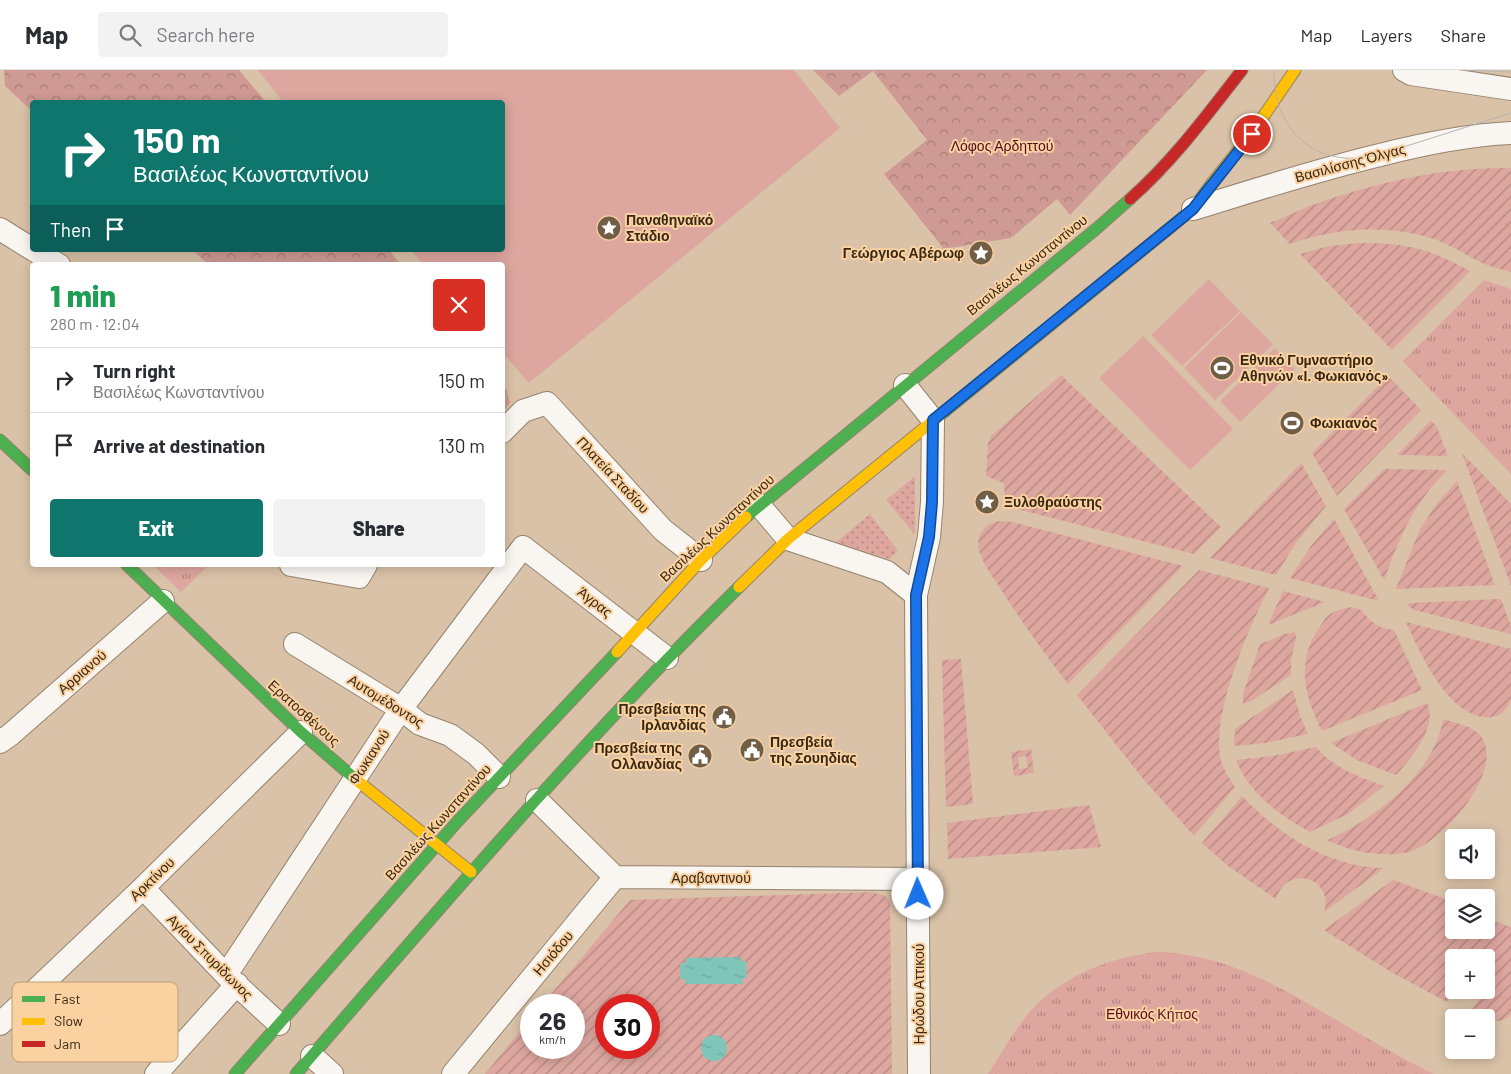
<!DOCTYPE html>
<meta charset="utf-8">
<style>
:root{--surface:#fff;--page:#f2f2f3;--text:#2b2b33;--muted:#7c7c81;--line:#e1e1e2;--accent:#0f766e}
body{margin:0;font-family:Barlow,sans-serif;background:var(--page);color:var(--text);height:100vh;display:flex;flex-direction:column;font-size:19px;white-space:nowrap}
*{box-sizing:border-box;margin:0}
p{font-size:16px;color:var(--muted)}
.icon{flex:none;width:28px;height:28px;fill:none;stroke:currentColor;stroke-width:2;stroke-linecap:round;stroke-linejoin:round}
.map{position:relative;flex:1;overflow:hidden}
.panel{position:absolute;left:30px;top:192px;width:475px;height:305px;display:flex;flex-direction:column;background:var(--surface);border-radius:5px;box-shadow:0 2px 12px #0003}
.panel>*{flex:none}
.top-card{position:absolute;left:30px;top:30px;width:475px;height:152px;border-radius:5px;box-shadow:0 2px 12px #0003;background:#0f766e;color:#fff;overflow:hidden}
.fabs{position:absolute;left:1445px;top:759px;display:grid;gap:10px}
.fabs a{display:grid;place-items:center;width:50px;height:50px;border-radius:5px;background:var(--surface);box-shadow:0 2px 12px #0003;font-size:25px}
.speed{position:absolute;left:520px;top:924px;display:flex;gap:10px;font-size:25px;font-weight:700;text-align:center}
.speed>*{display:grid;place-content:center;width:65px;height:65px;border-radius:50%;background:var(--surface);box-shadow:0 2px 12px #0003;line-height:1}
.speed small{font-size:12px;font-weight:400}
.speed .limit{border:8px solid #d22;background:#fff;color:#111}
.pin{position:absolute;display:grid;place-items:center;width:42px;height:42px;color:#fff;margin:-21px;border:2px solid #fff;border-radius:50%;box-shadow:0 1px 5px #0007}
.me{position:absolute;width:55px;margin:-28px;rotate:359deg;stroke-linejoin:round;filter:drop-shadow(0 0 4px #0008)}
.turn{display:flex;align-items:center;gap:18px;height:105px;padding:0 20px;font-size:22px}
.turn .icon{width:65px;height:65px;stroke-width:2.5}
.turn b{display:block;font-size:35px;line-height:42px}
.then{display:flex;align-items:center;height:48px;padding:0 20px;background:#0003;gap:10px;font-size:19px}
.round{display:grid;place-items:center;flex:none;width:52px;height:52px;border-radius:5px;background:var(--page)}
.headline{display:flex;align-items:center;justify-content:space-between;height:85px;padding:0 20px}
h1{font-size:30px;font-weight:800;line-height:38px;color:#1e9e55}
.action{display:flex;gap:10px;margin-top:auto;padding:10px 20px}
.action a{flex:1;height:58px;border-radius:5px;background:var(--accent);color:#fff;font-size:20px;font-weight:800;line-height:58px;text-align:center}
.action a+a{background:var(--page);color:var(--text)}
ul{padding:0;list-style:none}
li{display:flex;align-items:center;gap:15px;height:65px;padding:0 20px;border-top:1px solid var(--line)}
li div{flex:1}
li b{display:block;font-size:19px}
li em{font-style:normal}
header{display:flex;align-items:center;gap:30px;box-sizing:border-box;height:70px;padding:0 25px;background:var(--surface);border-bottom:1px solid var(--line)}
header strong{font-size:24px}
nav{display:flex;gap:28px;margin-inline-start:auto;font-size:18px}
.search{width:350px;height:45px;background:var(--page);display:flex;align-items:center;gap:12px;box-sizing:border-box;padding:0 18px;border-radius:5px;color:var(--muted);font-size:19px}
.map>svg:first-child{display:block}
</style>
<header>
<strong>Map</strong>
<div class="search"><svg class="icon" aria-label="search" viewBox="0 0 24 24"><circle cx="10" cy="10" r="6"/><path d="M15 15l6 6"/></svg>Search here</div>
<nav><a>Map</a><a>Layers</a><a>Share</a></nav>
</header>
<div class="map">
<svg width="1511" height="1004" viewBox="0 0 1511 1004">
<defs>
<pattern id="grass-dots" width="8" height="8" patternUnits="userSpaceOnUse" patternTransform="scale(1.25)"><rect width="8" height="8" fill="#dda69f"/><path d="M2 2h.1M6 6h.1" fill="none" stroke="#b48780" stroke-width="1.8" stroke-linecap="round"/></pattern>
<pattern id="forest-crowns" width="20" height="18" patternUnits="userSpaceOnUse" patternTransform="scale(1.25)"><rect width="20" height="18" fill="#d09a94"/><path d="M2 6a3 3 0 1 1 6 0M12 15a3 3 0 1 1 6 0" fill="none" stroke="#aa7e78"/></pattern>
<pattern id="park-tufts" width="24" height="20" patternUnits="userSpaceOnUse" patternTransform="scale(1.25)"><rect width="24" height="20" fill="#dda69f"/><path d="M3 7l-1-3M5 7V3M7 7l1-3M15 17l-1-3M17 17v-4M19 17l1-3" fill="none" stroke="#b48780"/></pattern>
<pattern id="garden-furrows" width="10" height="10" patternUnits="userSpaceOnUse" patternTransform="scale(1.25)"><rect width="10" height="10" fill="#dda69f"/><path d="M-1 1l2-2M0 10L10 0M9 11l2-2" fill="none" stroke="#b48780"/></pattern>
<pattern id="water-ripples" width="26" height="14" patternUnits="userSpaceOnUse" patternTransform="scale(1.25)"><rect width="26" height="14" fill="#80c5ba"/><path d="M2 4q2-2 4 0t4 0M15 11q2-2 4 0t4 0" fill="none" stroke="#6fa99f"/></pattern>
</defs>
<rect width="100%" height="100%" fill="#d9c2a7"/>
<!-- grass -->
<path fill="url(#grass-dots)" d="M915,406V465L886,430Z
M870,444L898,481L890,489L834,474Z"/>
<!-- forest -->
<path fill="url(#forest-crowns)" d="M4,0H239L266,32H32V41L5,16Z
M813,0H1207L1070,145L1057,129L1011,168L944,179L884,104L927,70L873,1L839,26Z
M192,180H389L401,195H209Z
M502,315L507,321L510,333L503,342Z"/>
<!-- park -->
<path fill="url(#park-tufts)" d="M1484,210L1511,219V404L1403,291Z
M153,495H209L181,522Z
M1157,882C1227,884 1281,918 1340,952C1370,970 1401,988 1433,1004H988C1003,981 1017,955 1036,935C1069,903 1113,887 1157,882Z"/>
<!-- garden -->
<path fill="url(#garden-furrows)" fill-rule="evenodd" d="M1511,98V202C1500,199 1488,196 1478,191C1464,184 1452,176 1437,170C1390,154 1337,157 1290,174L1270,153C1289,145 1308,136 1327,130C1385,110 1450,97 1511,98Z
M1361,173C1406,173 1430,179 1470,201L1392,280L1300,184L1329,176Z
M1061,305L1221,457L1194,484L1005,436L1004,413L986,406L988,373L991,366Z
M1388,306L1421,340L1337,426L1312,383Z
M1431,350L1437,357L1448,386L1397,385Z
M1462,383L1511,434V516L1467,397Z
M1301,393L1326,436L1296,473L1276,505L1210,488Z
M1384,399L1447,400C1412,436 1401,464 1384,510L1344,439Z
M1457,411L1495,515L1396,519L1420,459L1438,432Z
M1334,449L1379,531L1290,508L1311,476Z
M1000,451L1012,452L1183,496L1068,614C1044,583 1021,551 1000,518C993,507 983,494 979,481C975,465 985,453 1000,451Z
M1199,500L1269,518C1248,560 1213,639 1220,686C1222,698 1229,708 1235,717L1194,766L1144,710L1077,625Z
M1283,521L1325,532L1268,555Z
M1501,529L1511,556V564L1414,540L1407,535L1410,533Z
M1351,537L1362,540C1369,552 1380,559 1394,560L1422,620L1322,661C1305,628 1296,594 1317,561C1321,556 1324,549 1329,545C1334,541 1344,539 1351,537Z
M1406,552L1511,579C1511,592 1511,618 1511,629C1508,638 1502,646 1492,647C1450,652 1420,583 1406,552Z
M1295,562L1296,568L1291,590V605L1251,631L1243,634V624L1260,574L1285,564Z
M961,589L973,734L946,737L942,590Z
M1293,620L1300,646L1308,664L1265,673L1234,676L1235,659Z
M1427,633C1438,657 1411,688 1396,705L1357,690L1331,673Z
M1443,649C1455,653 1473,656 1481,666C1506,701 1442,773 1409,782C1382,788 1352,782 1327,770C1374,750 1435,703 1443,649Z
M1316,677C1333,698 1360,707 1384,716L1348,744L1310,762C1281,747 1248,722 1236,690L1273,686Z
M1031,679L1034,703L1014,706L1011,682ZM1026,686L1028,698L1019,699L1018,687Z
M1242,726C1279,765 1329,797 1384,798L1324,842C1335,808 1286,793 1276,829L1228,796L1202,773Z
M1089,735L1101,777L948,789L947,753Z
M1393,810L1454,832V860H1486V848L1511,857V944C1499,959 1481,946 1467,941C1477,937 1480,930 1479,920H1486V888H1454V913C1448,919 1447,925 1449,933L1391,902L1324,860Z
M872,822L885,826L890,832L892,1004H485L531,948V978H574V935H542L630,830ZM606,935H649V978H606Z"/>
<!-- pitch -->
<path fill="#dda69f" d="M258,0H794L840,58L529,313L503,283L502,195H424L411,180H502V32H283Z
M1209,209L1240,241L1182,296L1151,265Z
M1241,242L1273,274L1215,330L1184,298Z
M1143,266L1233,359L1190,400L1099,308Z
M1275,278L1295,299L1240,352L1220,331Z"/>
<!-- water -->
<path fill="url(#water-ripples)" d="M741,887V891H746L747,908H743V914H685V909H680V893H686V888Z
M701 978a13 13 0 1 1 26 0a13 13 0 1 1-26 0Z"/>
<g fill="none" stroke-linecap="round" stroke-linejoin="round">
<defs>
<path id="street" d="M1404,0L1411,4L1511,19
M1193,139C1255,120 1317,100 1380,85C1423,74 1466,65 1511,63
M0,159L32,179
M34,180L59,195
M905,315L933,350L932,432L929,467L916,525L919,1004
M502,362L523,341L547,333L663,460L701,490
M759,435L788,469L887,502L916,525
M291,495L359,507L366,495
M295,574L401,639L420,654L450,665L476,684L499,707
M0,672L10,665L163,531
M537,730L615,807L918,809
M143,818L226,905L279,954
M226,905L401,639L523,477L667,588
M0,954L143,818L301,662
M312,986L332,1004
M156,1004L237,914
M453,1004L615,807"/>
<path id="fast" d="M944,342L1193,139L1212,113
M0,370L32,400
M746,447L1096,159L1130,129
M127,495L301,662L354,708
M235,1004L457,752L617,582
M296,1004C440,838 582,671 739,517"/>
<path id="slow" d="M1212,113L1252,63L1295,0
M739,517L788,469L944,342
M617,582L701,490L746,447
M354,708L471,802"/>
<path id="jam" d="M1130,129C1173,91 1207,45 1242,0"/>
</defs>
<!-- street casing -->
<use href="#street" stroke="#95836e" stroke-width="24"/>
<!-- fast casing -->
<use href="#fast" stroke="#95836e" stroke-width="13"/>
<!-- slow casing -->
<use href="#slow" stroke="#95836e" stroke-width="13"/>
<!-- jam casing -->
<use href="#jam" stroke="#95836e" stroke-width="13"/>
<!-- street -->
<use href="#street" stroke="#f9f6f2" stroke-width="22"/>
<!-- fast -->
<use href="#fast" stroke="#4caf50" stroke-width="11"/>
<!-- slow -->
<use href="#slow" stroke="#ffc107" stroke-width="11"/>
<!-- jam -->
<use href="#jam" stroke="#c62828" stroke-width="11"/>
<!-- tram -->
<path stroke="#bab4ae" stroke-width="1" d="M1274,0C1273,62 1317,100 1378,85L1511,43
M1461,0L1511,2"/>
</g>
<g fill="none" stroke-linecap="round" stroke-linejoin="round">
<defs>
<path id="route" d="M918,824L916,525L929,467L932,432L933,350L1193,139L1252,64"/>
</defs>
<!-- route casing -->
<use href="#route" stroke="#114b97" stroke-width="12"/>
<!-- route -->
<use href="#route" stroke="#1a73e8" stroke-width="9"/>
</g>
<!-- icons -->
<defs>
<symbol id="sight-disc" viewBox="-11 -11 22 22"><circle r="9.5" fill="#705e47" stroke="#fad1a0"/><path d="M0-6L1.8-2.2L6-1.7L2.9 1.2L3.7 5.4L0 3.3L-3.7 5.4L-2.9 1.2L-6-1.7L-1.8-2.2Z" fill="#fff"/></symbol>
<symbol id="stadium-disc" viewBox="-11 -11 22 22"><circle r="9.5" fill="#705e47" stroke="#fad1a0"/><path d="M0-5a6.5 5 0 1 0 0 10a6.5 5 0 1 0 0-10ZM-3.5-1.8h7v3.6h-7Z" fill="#fff"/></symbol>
<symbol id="civic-disc" viewBox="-11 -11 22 22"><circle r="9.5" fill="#705e47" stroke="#fad1a0"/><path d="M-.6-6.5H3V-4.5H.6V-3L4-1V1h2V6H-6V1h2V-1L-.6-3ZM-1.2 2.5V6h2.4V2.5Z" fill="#fff"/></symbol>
</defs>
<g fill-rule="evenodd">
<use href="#sight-disc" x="595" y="144" width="28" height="28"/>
<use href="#sight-disc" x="967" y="169" width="28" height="28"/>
<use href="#stadium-disc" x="1208" y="284" width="28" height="28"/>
<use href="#stadium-disc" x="1278" y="339" width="28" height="28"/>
<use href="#sight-disc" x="973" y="418" width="28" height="28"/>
<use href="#civic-disc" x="710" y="633" width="28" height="28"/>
<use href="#civic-disc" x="738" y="666" width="28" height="28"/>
<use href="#civic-disc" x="686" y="672" width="28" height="28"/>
</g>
<g text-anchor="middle" stroke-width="4" stroke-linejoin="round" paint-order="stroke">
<!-- park labels -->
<g font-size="14" fill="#550c20" stroke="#fad1a0">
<text x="1002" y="81">Λόφος Αρδηττού</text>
<text x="1152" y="949">Εθνικός Κήπος</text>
</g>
<!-- street labels -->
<g font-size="14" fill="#382814" stroke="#fad1a0">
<text transform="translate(1350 93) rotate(-15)" y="5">Βασιλίσσης Όλγας</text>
<text transform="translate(1027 195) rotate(-39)" y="5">Βασιλέως Κωνσταντίνου</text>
<text transform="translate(613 405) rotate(47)" y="5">Πλατεία Σταδίου</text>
<text transform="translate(717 458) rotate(-43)" y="5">Βασιλέως Κωνσταντίνου</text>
<text transform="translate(595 532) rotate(38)" y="5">Άγρας</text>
<text transform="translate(82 602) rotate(-41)" y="5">Αρριανού</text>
<text transform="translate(386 631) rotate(32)" y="5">Αυτομέδοντος</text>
<text transform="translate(304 643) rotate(42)" y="5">Ερατοσθένους</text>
<text transform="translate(369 687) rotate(-57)" y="5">Φωκιανού</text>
<text transform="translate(438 752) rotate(-48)" y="5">Βασιλέως Κωνσταντίνου</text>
<text x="711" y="813">Αραβαντινού</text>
<text transform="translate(152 809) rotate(-44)" y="5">Αρκτίνου</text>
<text transform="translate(553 883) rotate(-50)" y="5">Ησιόδου</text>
<text transform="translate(210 887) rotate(45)" y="5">Αγίου Σπυρίδωνος</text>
<text transform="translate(919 924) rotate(-90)" y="5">Ηρώδου Αττικού</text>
</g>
<!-- poi labels -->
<g font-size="14" font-weight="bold" fill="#382814" stroke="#fad1a0" text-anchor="start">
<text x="626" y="155">Παναθηναϊκό<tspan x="626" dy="16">Στάδιο</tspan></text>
<text x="964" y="188" text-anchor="end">Γεώργιος Αβέρωφ</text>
<text x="1240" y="295">Εθνικό Γυμναστήριο<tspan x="1240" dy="16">Αθηνών «Ι. Φωκιανός»</tspan></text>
<text x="1310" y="358">Φωκιανός</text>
<text x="1004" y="437">Ξυλοθραύστης</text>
<text x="706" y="644" text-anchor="end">Πρεσβεία της<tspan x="706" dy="16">Ιρλανδίας</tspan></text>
<text x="770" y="677">Πρεσβεία<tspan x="770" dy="16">της Σουηδίας</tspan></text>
<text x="682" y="683" text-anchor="end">Πρεσβεία της<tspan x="682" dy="16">Ολλανδίας</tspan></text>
</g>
</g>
<!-- legend -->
<rect x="12" y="912" width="166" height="80" rx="8" fill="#fad1a0" stroke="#c09e76" stroke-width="1"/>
<rect x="22" y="926" width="23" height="6" fill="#4caf50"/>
<rect x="22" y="948" width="23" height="7" fill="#ffc107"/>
<rect x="22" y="971" width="23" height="6" fill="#c62828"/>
<g font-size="14" fill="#382814">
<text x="54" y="934">Fast</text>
<text x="54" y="956">Slow</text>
<text x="54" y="979">Jam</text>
</g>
</svg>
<div class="fabs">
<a><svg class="icon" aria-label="sound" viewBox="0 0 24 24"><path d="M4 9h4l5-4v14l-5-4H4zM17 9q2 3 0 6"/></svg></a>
<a><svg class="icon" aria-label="layers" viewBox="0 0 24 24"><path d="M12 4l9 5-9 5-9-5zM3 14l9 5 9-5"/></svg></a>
<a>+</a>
<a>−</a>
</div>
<div class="speed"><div>26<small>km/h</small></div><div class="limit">30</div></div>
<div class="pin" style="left:1252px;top:64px;background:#d93025"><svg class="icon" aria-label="arrive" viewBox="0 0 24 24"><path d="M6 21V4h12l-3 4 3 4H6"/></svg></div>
<svg class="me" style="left:918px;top:824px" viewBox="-20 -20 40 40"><circle r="19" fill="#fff"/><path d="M0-13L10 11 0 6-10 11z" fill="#1a73e8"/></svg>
<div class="top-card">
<div class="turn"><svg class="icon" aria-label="right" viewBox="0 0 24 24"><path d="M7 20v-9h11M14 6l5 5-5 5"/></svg><div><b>150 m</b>Βασιλέως Κωνσταντίνου</div></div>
<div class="then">Then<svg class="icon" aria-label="arrive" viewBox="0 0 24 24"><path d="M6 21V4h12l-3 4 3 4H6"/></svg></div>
</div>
<section class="panel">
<div class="headline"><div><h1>1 min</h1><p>280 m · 12:04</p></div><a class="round" style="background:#d93025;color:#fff"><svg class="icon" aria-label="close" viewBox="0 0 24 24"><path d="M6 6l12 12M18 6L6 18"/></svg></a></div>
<ul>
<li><svg class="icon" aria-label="right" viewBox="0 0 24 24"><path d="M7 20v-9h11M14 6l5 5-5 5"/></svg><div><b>Turn right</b><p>Βασιλέως Κωνσταντίνου</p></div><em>150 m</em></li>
<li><svg class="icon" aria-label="arrive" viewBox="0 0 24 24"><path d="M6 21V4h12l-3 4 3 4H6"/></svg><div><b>Arrive at destination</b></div><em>130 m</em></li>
</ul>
<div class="action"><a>Exit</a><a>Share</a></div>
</section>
</div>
